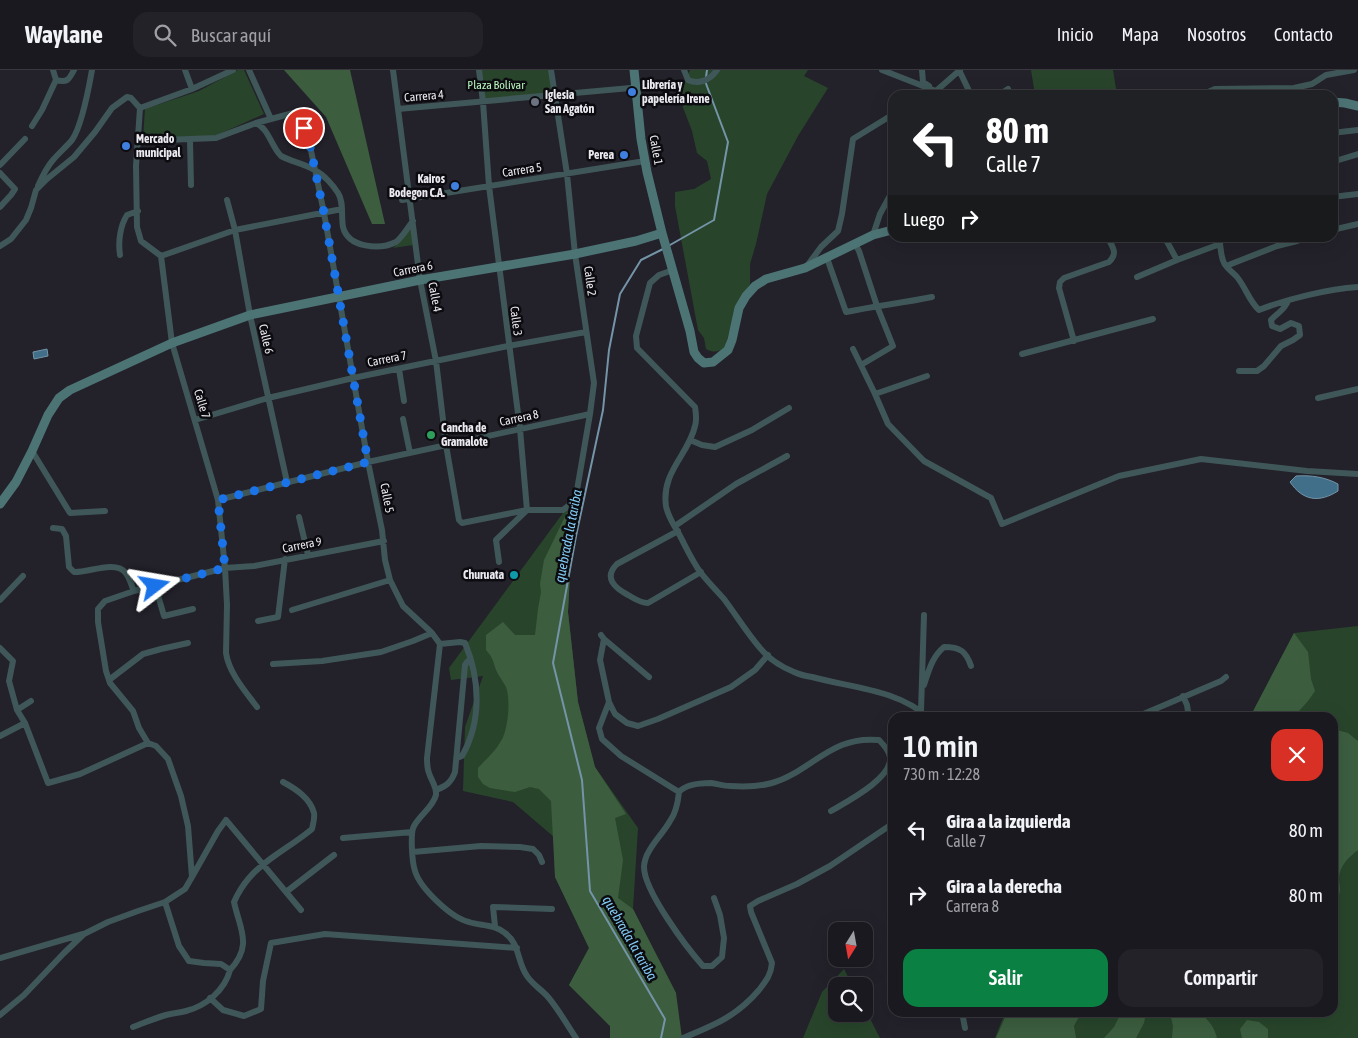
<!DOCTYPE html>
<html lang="es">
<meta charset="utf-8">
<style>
:root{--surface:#1a1920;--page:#232229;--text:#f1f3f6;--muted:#9fa0a5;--line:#38383e;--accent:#0b8043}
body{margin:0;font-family:"Asap Condensed",sans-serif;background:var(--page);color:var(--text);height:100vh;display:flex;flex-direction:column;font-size:19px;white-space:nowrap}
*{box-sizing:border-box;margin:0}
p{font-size:16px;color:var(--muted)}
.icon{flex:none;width:28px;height:28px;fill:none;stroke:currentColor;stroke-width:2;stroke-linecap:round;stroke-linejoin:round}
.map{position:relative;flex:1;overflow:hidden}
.side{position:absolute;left:888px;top:642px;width:450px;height:305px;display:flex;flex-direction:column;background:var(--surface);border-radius:15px;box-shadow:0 5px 20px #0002,0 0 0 1px var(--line)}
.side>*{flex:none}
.hud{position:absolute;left:888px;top:20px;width:450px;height:152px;border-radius:15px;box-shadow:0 5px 20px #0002,0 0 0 1px var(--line);background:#202124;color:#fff;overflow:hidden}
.needle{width:32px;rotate:191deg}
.buttons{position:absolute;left:828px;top:852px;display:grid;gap:10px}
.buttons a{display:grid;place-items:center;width:45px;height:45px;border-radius:10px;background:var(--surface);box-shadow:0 5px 20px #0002,0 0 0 1px var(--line);font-size:25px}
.pin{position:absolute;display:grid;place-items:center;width:42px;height:42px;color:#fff;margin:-21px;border:2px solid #fff;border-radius:50%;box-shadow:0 1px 5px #0007}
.me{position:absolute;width:55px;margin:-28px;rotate:76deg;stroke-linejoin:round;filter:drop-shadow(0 0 4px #0008)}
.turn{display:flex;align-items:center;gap:18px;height:105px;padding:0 15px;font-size:22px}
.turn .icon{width:65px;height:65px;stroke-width:2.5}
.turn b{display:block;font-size:35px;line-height:42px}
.then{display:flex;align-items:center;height:48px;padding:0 15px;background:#0003;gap:10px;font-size:19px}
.round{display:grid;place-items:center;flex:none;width:52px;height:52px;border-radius:15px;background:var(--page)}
.summary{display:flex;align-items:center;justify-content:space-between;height:85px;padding:0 15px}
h1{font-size:30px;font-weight:600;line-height:38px}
.cta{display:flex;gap:10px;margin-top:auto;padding:10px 15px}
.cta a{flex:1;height:58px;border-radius:15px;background:var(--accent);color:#fff;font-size:20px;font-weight:600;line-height:58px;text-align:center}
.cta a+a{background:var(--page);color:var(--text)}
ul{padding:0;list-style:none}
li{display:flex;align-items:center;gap:15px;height:65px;padding:0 15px}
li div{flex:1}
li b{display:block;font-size:19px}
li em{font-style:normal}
header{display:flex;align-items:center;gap:30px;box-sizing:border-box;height:70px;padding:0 25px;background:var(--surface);border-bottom:1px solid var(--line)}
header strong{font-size:24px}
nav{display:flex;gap:28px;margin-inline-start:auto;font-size:18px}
.search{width:350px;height:45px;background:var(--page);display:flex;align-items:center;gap:12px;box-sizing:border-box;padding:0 18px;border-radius:15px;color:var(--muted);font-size:19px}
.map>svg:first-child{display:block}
</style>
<header>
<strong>Waylane</strong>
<div class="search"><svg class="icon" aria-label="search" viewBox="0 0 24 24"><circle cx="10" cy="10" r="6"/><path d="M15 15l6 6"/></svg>Buscar aquí</div>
<nav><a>Inicio</a><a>Mapa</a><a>Nosotros</a><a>Contacto</a></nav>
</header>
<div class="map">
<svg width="1358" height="968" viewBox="0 0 1358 968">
<rect width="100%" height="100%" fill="#23212a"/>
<!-- green -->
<path fill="#28452b" d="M238,0H244L264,44L215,66L143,68L145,39L199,21Z
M479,0H551L555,25L483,32Z
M690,0H808L804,6L828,18L798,66L767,124L756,174L750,194V214L736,236L725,278C718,282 714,283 706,279L704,268L698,260L675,136V122L694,119L711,109L707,91L697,83L692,61L679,27Z
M1031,0H1113L1117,25H1035Z
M411,158L413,175L393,178L403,169Z
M574,428L568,542L578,632L595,697L638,758L633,839L676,923L610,968V956L569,915L589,878L555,807L554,767L513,732L463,721L465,657L483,606L451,610L449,598Z
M1358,556V968H995L1005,943L1332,942V648L1250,647L1294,563Z
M844,899L853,916H836V944H864V937L880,968H803L822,922Z"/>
<!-- forest -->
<path fill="#3c5e3f" d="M284,0H350L385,154H372L326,47Z
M574,428L568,542L578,632L595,697L626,744L615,748L623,790L618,828L633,839L676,923L682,968H610V956L569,915L589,878L555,807L551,731L539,719L530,717L515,722L490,718L483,714L478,707V698C486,689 495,682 501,671C508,661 511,629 506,617C504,613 501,609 498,604C493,594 494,588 486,580V565L503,552L515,565H535L538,539L541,522L540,514L544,490Z
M1294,563L1308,582L1311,609L1315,621L1308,631L1299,641V647H1250Z
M1333,659L1348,663L1358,671V780C1349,787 1339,796 1339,809C1339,813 1340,816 1340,820C1339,828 1335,835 1333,843Z
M1007,943V942L1081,943L1074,956L1076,968H996Z
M1121,943H1146L1144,953L1136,968H1104L1114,957Z
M1170,943C1178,942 1187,941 1194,942C1206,944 1215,958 1217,968H1172L1173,956Z
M1247,950L1259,952L1268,959V968H1242L1240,959Z"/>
<!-- water -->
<path fill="#416f89" stroke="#7494a8" d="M47,279L48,286L34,289L33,282Z
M1296,406C1311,405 1325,407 1338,414V421C1319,433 1303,431 1290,412Z"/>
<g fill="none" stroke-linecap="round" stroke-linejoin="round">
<!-- stream -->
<path stroke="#7494a8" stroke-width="2" d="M706,7L707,0
M670,175L714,150L728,72L705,11
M661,968L665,949L590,821L582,710L553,593L576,466L603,340L609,280L620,224L641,190L663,179"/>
<!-- street -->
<path stroke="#3f5758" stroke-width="6" d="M53,0L56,10C67,13 69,10 74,0
M185,0L192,19
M249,0L271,49
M393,0L420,210L436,291L446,375L459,450L462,453L527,440H563L571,434L576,426L590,344L594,313L575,184L567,104L551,0
M479,0L483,32L489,116L520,359L527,440L496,470L499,492
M684,0L688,10C699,15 710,10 717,0
M882,0L946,25
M922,0L923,12L929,16
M959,0L971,25
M928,25L936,21L960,0
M999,25L1008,19
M1201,25L1215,19L1294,18L1312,14L1326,5L1354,0
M140,38L136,96L137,157L141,171L161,186L172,273L218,430L225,498L227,535L226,583C229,603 245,621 257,637
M140,38L192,19L233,0
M398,39L675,14
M256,53C269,59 271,76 281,86C292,92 306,94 316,101C324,105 333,115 338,123C344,132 341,146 343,157C348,178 380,180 396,172C402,168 408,157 413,151
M32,56L42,40L56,10
M1332,63L1358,60
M190,70L191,115
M138,71L216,68L256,53L297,42L300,44L309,71L324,143L368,392L382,460L385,490L390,510L403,536L432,563L440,574L427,688C427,693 427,698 429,703C431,710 437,717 436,725C433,737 420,745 414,756C410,763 412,792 415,801C420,818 451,848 469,852C481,856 494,854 505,863C520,874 517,892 527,906C532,914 542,920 548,927C559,940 567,955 576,968
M1332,92L1358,84
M0,95L25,69
M0,103L15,119L11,125L0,137
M38,116C42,107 46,98 53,90C59,83 66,77 72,70C81,57 89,17 92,0
M1332,127L1358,124
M227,130L235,160L250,245L287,412
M402,130L645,91
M1332,160L1358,154
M873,165L880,144L892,122
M1165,168L1177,190
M855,174L859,181L877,236L893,276L861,295
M1220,174C1221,180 1221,187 1224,193C1227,199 1233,202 1237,207C1246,218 1249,231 1259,240C1287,229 1328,219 1358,217
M0,176L11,169L26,150L31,138L36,120L47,109L74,87L95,62L112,38L127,27L131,28L140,38
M120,185C118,172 120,156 127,145L138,141
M161,186L235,160L342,139
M827,188L846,242C875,236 903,233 932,227
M807,196L821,177L838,161L842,144L853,69L892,45
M1226,196L1277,176L1297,171L1304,168
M673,200L659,205L650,213L636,266L637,278L695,337C696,343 697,350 695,356C689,384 661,402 666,436C668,447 674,455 679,464C686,477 692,491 701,503C708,512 716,520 724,529C736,545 747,563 760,578C768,588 782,597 794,602C800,605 806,606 812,607C852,618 897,619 929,648
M1137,207L1177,190L1220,174L1221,168
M1074,271L1059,218L1060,212L1064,208L1109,192C1118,183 1113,178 1108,168
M853,279L875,324L888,354L924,391L991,428L1002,454L1119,406L1201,389L1307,401L1358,404
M1022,284L1153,249
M399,299L404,331
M1239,301H1257L1264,296L1281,276L1293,270L1300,265L1299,256L1291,253L1280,259L1272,256L1271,250C1278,242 1284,241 1288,231
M875,324L927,306
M1318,328L1358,319
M403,349L410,383
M195,350L268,328L353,308L508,276L586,262
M690,370L702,375L715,377L752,360L789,338
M32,381L70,443L105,441
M218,430L368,392L590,344
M299,447L308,485
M675,456L736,414L787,386
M53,458L62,459L66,466L69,497L74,502C87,503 115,490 125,502C130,508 131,515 134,521
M678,461L617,494C603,508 615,518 628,525C635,529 640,533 648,533L701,502
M155,515L164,546L193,539
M0,530L23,506
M292,540L390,510
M258,551L278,547L285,489
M601,565L604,569L600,590L609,632L599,658L602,669L621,686L679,722C686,714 701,713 711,713C718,714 724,716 730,716C744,717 758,717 772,713C798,706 817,685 842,675C854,670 867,669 879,670C883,674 889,681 890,687C893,708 846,732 831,741
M604,569L649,607
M440,574L460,572L465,573C480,609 482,651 462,686L457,688
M0,578L13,591L9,611L17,640L25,653L48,713L80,704L148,673
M273,594L322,591L381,582L413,571L432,563
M109,610L143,584L161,579L188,573
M924,615C929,600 932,587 944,577C960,577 966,581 971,596
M1183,626L1187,635L1189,648
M609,632L615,644L627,653L638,656L658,649L731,617L755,600L768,585
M17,640L31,631
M921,641L924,545
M1134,648L1221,611L1226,607
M0,666L25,653
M436,720C446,716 451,713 455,702L465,595L467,592L470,589
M679,722C678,732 676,743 670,751C664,762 654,771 648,783C646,786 644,793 644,797C644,821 687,878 703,896H712L722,887L724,868L720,845L714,828
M343,768L412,762
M413,782L481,776L520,777L533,779L539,785L542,792
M192,807L218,761L226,750L301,840
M286,822L334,785
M495,856L493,837L552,839
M0,888L83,864
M230,900C253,875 240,860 234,832C238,823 243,815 249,808C265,789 292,776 312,759C313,754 315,748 314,743C310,728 296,719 283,712
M210,928L223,940L244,946L261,939L263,911L271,873L325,864L517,878
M962,942L965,958
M0,945L24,925L64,883L84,864L108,852L138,841L165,832L185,819L192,807L188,756L181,726L168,689L156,676L148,673L139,658L133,641L110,613L106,601L98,552V539L105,531L134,521L225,498L254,496L384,471
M133,957C144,953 155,948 166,945C173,943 179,943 186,941C206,936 225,920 230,900L221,894L204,893L189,891L179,876L165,832
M683,968C714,955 736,947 759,920C766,911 771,905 772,893L751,842L750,836L758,831L797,814L830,796L892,754"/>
<!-- secondary -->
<path stroke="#4d7475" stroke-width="9" d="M634,0L641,69L647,102L662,163L690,261L694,282L698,288L704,293L713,292L728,280L732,270L739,238L746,226L755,216L766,209L805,198L873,165L892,160
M1332,32L1345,33L1358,36
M0,434L16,412L32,381L48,345L59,328L70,320L172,273L250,245L420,210L575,184L636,171L662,163"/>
</g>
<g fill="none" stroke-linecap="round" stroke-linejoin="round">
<!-- route -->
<path stroke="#1a73e8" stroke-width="9" stroke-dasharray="0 16.2" d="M155,516L225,498L218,430L368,392L324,143L309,71L304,58"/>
</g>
<!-- markers -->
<g fill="#3f7fe0" stroke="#0c0b0f" stroke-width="2">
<circle cx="632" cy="22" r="5"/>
<circle cx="126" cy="76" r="5"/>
<circle cx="624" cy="85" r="5"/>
<circle cx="455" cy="116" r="5"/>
</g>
<circle fill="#6b7280" stroke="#0c0b0f" stroke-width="2" cx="535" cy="32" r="5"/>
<circle fill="#2e9e5b" stroke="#0c0b0f" stroke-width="2" cx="431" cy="365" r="5"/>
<circle fill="#0f9aa8" stroke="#0c0b0f" stroke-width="2" cx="514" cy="505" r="5"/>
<g text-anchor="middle" stroke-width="5" stroke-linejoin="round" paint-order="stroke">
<!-- park labels -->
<g font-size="12" fill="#b6f1ba" stroke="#0c0b0f">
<text x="496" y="19">Plaza Bolívar</text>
</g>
<!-- poi labels -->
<g font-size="12" font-weight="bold" fill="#eceaf1" stroke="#0c0b0f" text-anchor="start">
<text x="642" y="19">Librería y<tspan x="642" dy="14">papelería Irene</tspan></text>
<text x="545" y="29">Iglesia<tspan x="545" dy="14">San Agatón</tspan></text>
<text x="136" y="73">Mercado<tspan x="136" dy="14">municipal</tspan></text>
<text x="614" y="89" text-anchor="end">Perea</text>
<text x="445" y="113" text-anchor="end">Kairos<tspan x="445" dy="14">Bodegon C.A.</tspan></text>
<text x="441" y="362">Cancha de<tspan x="441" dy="14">Gramalote</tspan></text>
<text x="504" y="509" text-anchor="end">Churuata</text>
</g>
<!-- street labels -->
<g font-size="12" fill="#eceaf1" stroke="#0c0b0f">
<text transform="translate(424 26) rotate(-5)" y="4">Carrera 4</text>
<text transform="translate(656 80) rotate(80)" y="4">Calle 1</text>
<text transform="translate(522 100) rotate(-9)" y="4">Carrera 5</text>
<text transform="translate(413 199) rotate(-11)" y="4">Carrera 6</text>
<text transform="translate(590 211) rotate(82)" y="4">Calle 2</text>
<text transform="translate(435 227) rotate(79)" y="4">Calle 4</text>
<text transform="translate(516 251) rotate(83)" y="4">Calle 3</text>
<text transform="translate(266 269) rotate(77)" y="4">Calle 6</text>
<text transform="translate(387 289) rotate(-11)" y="4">Carrera 7</text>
<text transform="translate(202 334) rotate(73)" y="4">Calle 7</text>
<text transform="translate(519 348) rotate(-12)" y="4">Carrera 8</text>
<text transform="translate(387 428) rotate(79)" y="4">Calle 5</text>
<text transform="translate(302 475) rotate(-11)" y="4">Carrera 9</text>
</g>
<!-- water labels -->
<g font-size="14" font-style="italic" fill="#80c9f3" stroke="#0c0b0f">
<text transform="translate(568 466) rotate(-79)" y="5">quebrada la tariba</text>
<text transform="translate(630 868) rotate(60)" y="5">quebrada la tariba</text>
</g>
</g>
</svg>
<div class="buttons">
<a><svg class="needle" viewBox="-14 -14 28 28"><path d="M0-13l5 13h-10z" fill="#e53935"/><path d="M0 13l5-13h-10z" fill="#9fa0a5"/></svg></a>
<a><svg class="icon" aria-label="search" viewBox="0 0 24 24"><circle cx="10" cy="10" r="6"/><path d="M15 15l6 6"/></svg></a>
</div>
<div class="pin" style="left:304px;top:58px;background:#d93025"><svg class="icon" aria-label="arrive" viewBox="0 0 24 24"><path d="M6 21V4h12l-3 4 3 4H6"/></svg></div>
<svg class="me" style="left:155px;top:516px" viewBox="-20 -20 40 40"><path d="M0-17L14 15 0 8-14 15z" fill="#1a73e8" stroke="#fff" stroke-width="4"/></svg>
<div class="hud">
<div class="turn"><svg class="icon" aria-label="left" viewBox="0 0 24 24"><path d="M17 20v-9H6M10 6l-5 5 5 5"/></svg><div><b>80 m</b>Calle 7</div></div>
<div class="then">Luego<svg class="icon" aria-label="right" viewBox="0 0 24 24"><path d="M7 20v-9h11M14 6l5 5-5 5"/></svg></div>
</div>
<section class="side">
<div class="summary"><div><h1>10 min</h1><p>730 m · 12:28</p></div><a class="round" style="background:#d93025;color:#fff"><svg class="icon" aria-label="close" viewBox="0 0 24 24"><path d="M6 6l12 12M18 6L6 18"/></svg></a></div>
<ul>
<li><svg class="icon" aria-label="left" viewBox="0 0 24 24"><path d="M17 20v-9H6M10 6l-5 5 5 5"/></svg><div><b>Gira a la izquierda</b><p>Calle 7</p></div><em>80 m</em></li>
<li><svg class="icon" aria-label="right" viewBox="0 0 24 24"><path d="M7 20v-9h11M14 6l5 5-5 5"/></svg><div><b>Gira a la derecha</b><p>Carrera 8</p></div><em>80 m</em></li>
</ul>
<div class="cta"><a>Salir</a><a>Compartir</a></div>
</section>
</div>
